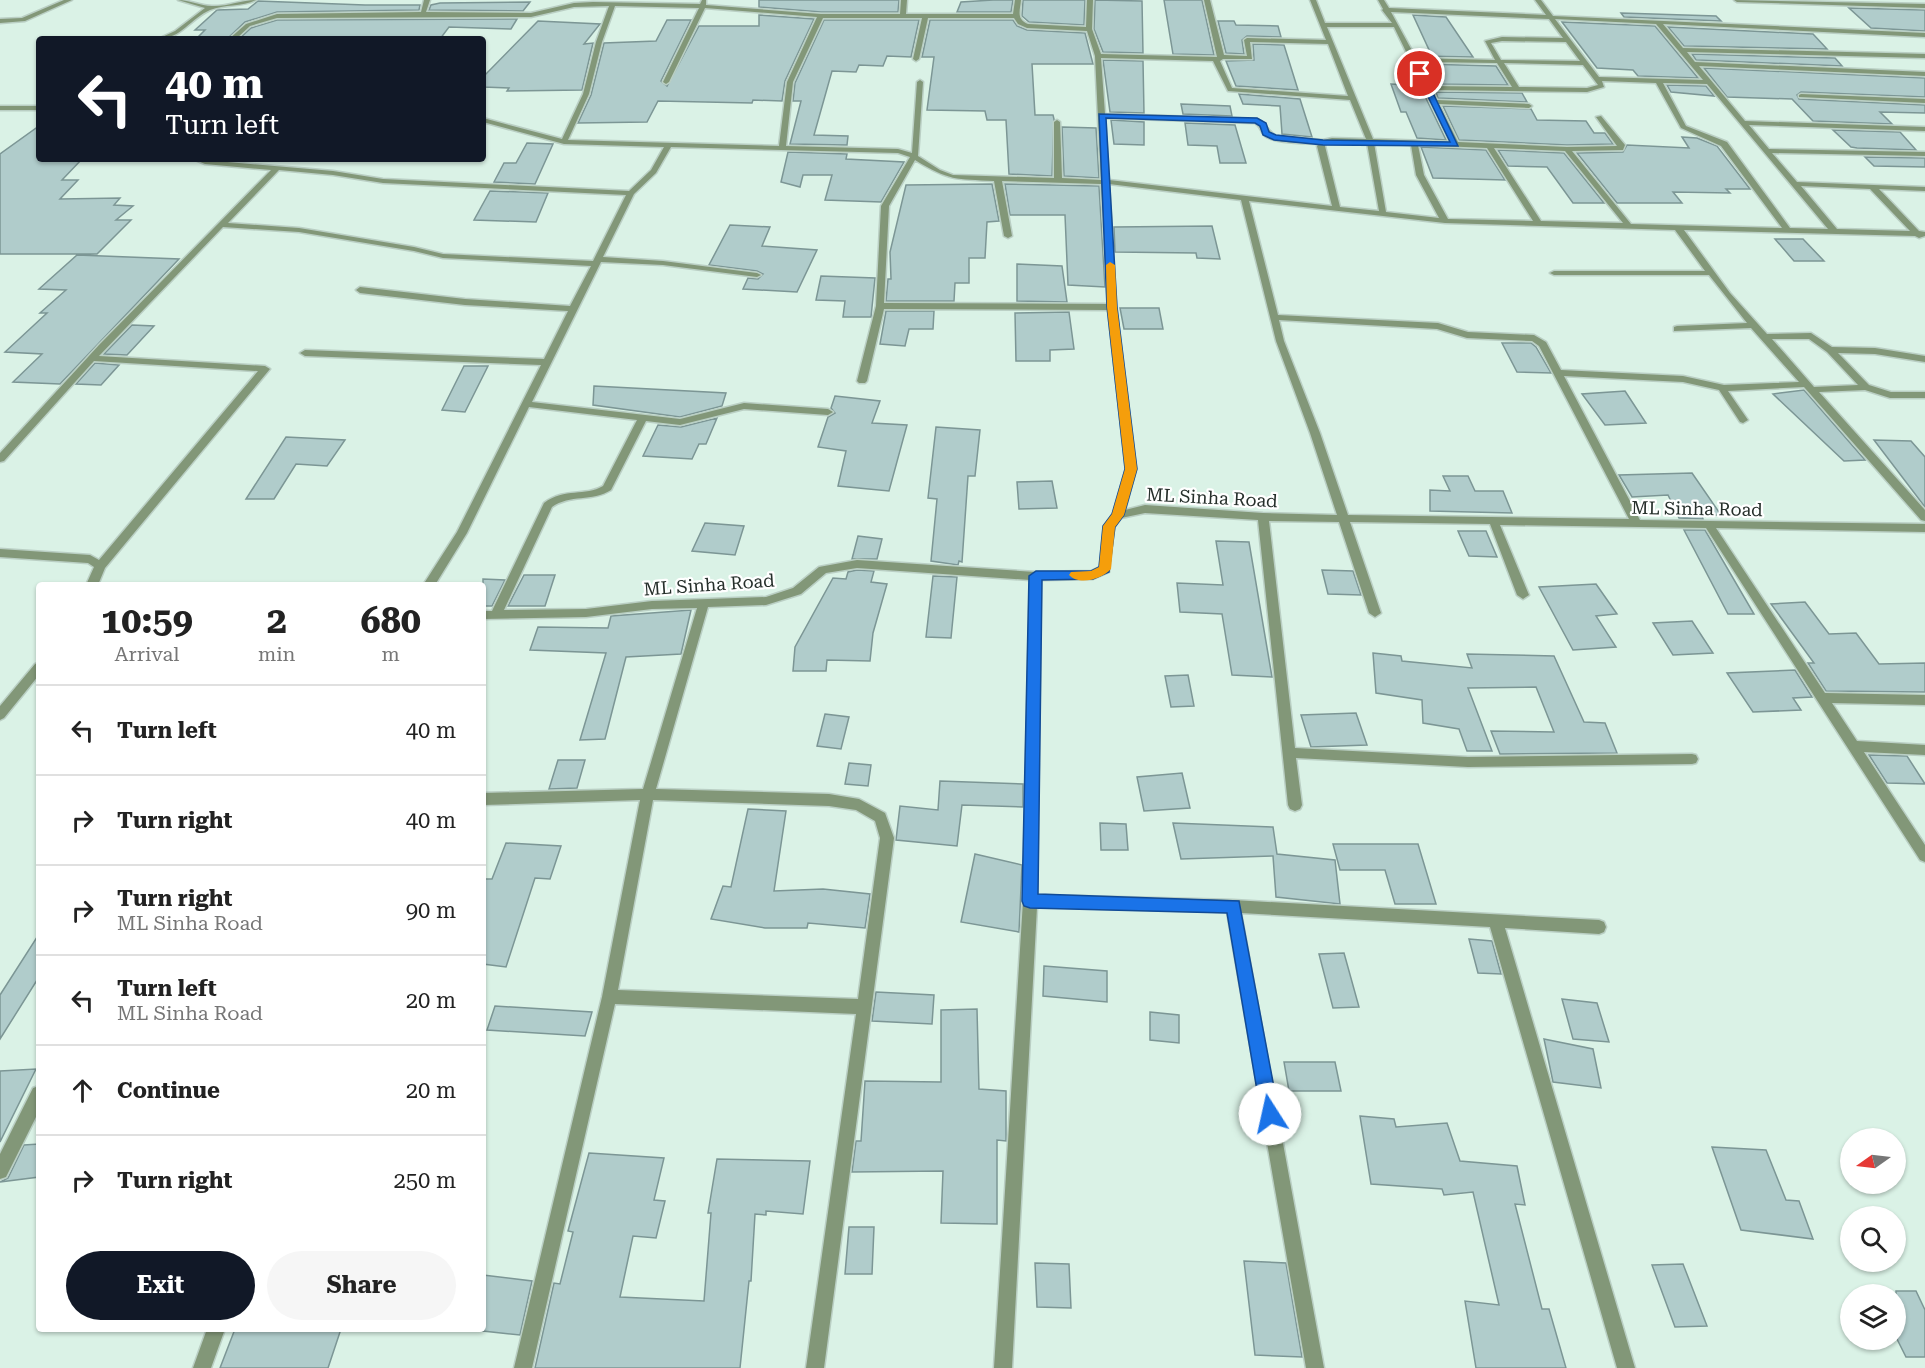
<!DOCTYPE html>
<style>
:root{--surface:#fff;--page:#f6f6f6;--text:#222;--muted:#767676;--line:#e0e0e0;--accent:#111827}
body{margin:0;font-family:"Roboto Serif",serif;background:var(--page);color:var(--text);height:100vh;display:flex;flex-direction:column;font-size:22px;white-space:nowrap}
*{box-sizing:border-box;margin:0}
p{font-size:20px;color:var(--muted)}
.icon{flex:none;width:33px;height:33px;fill:none;stroke:currentColor;stroke-width:2;stroke-linecap:round;stroke-linejoin:round}
.map{position:relative;flex:1;overflow:hidden}
.side{position:absolute;left:36px;top:582px;width:450px;height:750px;display:flex;flex-direction:column;background:var(--surface);border-radius:6px;box-shadow:0 2px 4px #0004}
.side>*{flex:none}
.guide{position:absolute;left:36px;top:36px;width:450px;height:126px;border-radius:6px;box-shadow:0 2px 4px #0004;background:#111827;color:#fff;overflow:hidden}
.needle{width:39px;rotate:256deg}
.buttons{position:absolute;left:1840px;top:1128px;display:grid;gap:12px}
.buttons a{display:grid;place-items:center;width:66px;height:66px;border-radius:50%;background:var(--surface);box-shadow:0 2px 4px #0004;font-size:30px}
.pin{position:absolute;display:grid;place-items:center;width:51px;height:51px;color:#fff;margin:-26px;border:3px solid #fff;border-radius:50%;box-shadow:0 2px 6px #0007}
.me{position:absolute;width:66px;margin:-33px;rotate:350deg;stroke-linejoin:round;filter:drop-shadow(0 0 4px #0008)}
.turn{display:flex;align-items:center;gap:21px;height:126px;padding:0 30px;font-size:27px}
.turn .icon{width:78px;height:78px;stroke-width:2.5}
.turn b{display:block;font-size:42px;line-height:51px}
.eta{display:flex;justify-content:space-evenly;align-items:center;height:102px;text-align:center}
.eta b{font-size:36px;font-weight:700;line-height:42px}
.action{display:flex;gap:12px;margin-top:auto;padding:12px 30px}
.action a{flex:1;height:69px;border-radius:36px;background:var(--accent);color:#fff;font-size:24px;font-weight:700;line-height:69px;text-align:center}
.action a+a{background:var(--page);color:var(--text)}
ul{padding:0;list-style:none}
li{display:flex;align-items:center;gap:18px;height:90px;padding:0 30px;border-top:2px solid var(--line)}
li div{flex:1}
li b{display:block;font-size:22px}
li em{font-style:normal}
.map>svg:first-child{display:block}
</style>
<div class="map">
<svg width="1925" height="1368" viewBox="0 0 1925 1368">
<rect width="100%" height="100%" fill="#daf2e6"/>
<!-- building -->
<path fill="#b0cccb" stroke="#7c9695" stroke-width="1.5" d="M759,0H899L898,12H821L759,7Z
M993,0H1013L1011,12H957L961,2Z
M1023,0H1085L1084,25L1029,22L1022,16Z
M1095,0L1142,1L1143,53L1103,52L1094,29Z
M1164,0H1202L1214,55L1173,54Z
M258,1L365,5H420L419,10L277,12L245,22L227,39H196L205,30H195L217,10L248,9Z
M530,2L523,11L429,10L431,5L440,3Z
M1849,8L1925,10V31L1871,28Z
M1621,13L1716,16L1721,21L1624,17Z
M759,15L814,19L785,81L782,101L753,100L752,103L658,101L647,122L578,123L591,95L604,43L656,41L667,20H691L661,81L667,86L699,26H759Z
M1413,15L1446,17L1473,57L1420,56L1418,51L1430,52Z
M517,19L511,29L449,27L440,39H239L251,28L277,20Z
M824,20H919L911,57L887,56L883,66L859,65L856,72L832,71L814,135L848,136L847,145L790,144L801,101H793L795,83Z
M930,20H1013L1017,26L1027,30L1085,33L1093,64H1032L1035,115H1053L1054,119L1052,176L1009,174L1006,120H987L985,111L927,110L934,57H922Z
M538,21L600,24L584,44L593,43L582,90L507,91L509,88L483,87V77Z
M1218,21H1234L1236,25L1278,26L1281,37L1247,36L1242,40L1244,54L1226,53Z
M1562,22L1655,26L1698,78L1638,76L1633,70L1597,68Z
M1668,27L1813,34L1827,49L1684,46Z
M1253,44L1284,45L1298,90L1236,86L1226,61L1254,60Z
M1692,54L1835,58L1842,66L1696,60Z
M1103,60L1143,61L1144,113L1110,112Z
M1423,64L1496,66L1508,85L1432,84Z
M1704,68L1925,78V97L1801,92L1797,95L1799,99L1925,105V113L1880,112L1892,124L1813,121L1792,99L1727,97Z
M1391,84L1420,86L1446,140L1417,138L1406,112H1401Z
M1667,85L1706,86L1714,96L1671,92Z
M1436,92L1522,93L1527,102L1438,98Z
M1239,94L1300,99L1312,137L1282,134L1280,106L1243,104Z
M1181,104L1230,106L1232,116L1183,114Z
M1443,106L1531,109L1537,120L1586,121L1594,133H1605L1613,144L1567,145L1459,140Z
M1111,120L1144,122V145L1114,144Z
M1185,123L1235,125L1246,163H1220L1217,146L1188,145Z
M39,126V159H82L62,180H78L60,199L120,198L114,205L133,206L116,220H131L97,254H0V154Z
M1062,127L1096,128L1099,178L1064,176Z
M1833,130L1900,132L1916,150L1857,148L1851,147Z
M1682,137L1697,138L1717,146L1750,189H1726L1730,193L1673,192L1682,203H1617L1577,153L1623,152L1627,145L1689,148Z
M527,143L553,144L535,184L494,182L504,163H516Z
M1421,147L1486,150L1505,180L1433,178Z
M1498,150L1564,153L1604,203H1573L1547,167L1508,166Z
M788,152L847,154L846,159L904,162L881,202L825,200L832,175H803L800,187L781,182Z
M1865,157L1925,158V167L1874,166Z
M992,184L999,221L987,222L985,258H969V283H955L954,301H886L888,279H891L890,252L906,185Z
M1005,184L1099,186L1105,287L1068,285L1065,215H1010Z
M490,191L548,193L536,222L474,220Z
M730,225L770,227L762,246L817,250L797,292L743,289L748,278L758,279L763,274L757,271L709,265Z
M1212,226L1220,259L1197,258L1196,253L1115,252L1114,227Z
M1775,239H1803L1824,261H1794Z
M77,255L179,259L60,384L13,382L42,354L5,352L47,313H40L66,290L39,289Z
M1017,264L1062,266L1067,302L1017,301Z
M821,276L875,278L871,317H843L845,301L816,300Z
M1120,308H1159L1163,329H1124Z
M886,311H934L933,329H909L905,346L880,344Z
M1069,312L1074,349L1050,350V361H1016L1015,313Z
M132,325L154,326L127,355L104,354Z
M1502,343H1531L1536,347L1551,373L1517,372Z
M95,363L119,365L101,385L76,384Z
M464,366H488L465,412L442,410Z
M594,386L726,393L722,406L680,417L593,405Z
M1804,390L1865,460L1844,461L1773,394Z
M1625,391L1646,423L1605,425L1582,394Z
M835,396L880,401L872,423L907,425L889,491L838,486L846,451L818,447L828,417L835,413L831,408Z
M717,418L706,444H699L692,459L643,456L658,425L681,427Z
M936,427L980,430L975,476H968L962,562L959,561L958,565L931,561L937,499L928,498Z
M286,437L345,440L327,466L296,464L274,499H246Z
M1874,440L1911,441L1925,457V507Z
M1692,473L1721,515H1702L1703,519L1679,518L1668,495L1632,497L1619,475Z
M1443,476H1468L1475,491H1503L1512,513L1430,511V490L1450,491Z
M1052,481L1057,508L1019,509L1017,482Z
M705,523L744,526L735,555L692,551Z
M1684,530H1705L1754,614H1728Z
M1458,531H1486L1497,557L1469,556Z
M858,536L882,539L877,559H852Z
M1216,541L1249,542L1272,677L1232,675L1222,614L1180,612L1177,583L1223,585Z
M857,570L874,571L871,582L887,584L873,633L870,661L827,660L826,671H793L795,647L833,578L846,579L848,572Z
M1322,570L1353,571L1361,595L1328,594Z
M524,575H555L545,606H508Z
M933,576L957,577L951,638L926,637Z
M483,579L505,580L492,606H483Z
M1596,584L1617,614L1596,616L1616,647L1573,650L1539,587Z
M1805,602L1829,634L1856,633L1879,664L1925,663V692L1826,691L1808,663H1814L1771,604Z
M691,610L681,654L626,657L605,739L580,740L606,653L530,650L538,627L608,628L611,616Z
M1692,621L1713,653L1673,655L1653,623Z
M1373,653L1401,656L1402,661L1472,668L1467,654L1554,656L1584,722L1605,723L1617,753L1500,754L1491,731L1554,732L1536,687L1468,688L1492,751H1467L1459,729L1423,723L1422,700L1376,693Z
M1795,670L1812,697L1793,698L1801,710L1753,712L1727,673Z
M1188,675L1194,706L1171,707L1165,676Z
M1356,713L1367,745L1311,747L1301,715Z
M825,714L849,717L841,749L817,746Z
M1869,755L1907,756L1925,784L1887,783Z
M558,760H585L577,788L549,789Z
M849,763L871,765L868,786L845,784Z
M1182,773L1190,808L1144,811L1137,777Z
M940,781L1023,784V807L962,805L957,846L896,840L900,806L938,810Z
M748,809L786,811L774,891L823,889L870,894L865,928L808,923L807,928H765L711,919L723,886L731,887Z
M1100,823L1126,824L1128,850H1101Z
M1173,823L1273,827L1277,854L1335,860L1340,904L1276,897L1273,856L1181,859Z
M506,843L561,846L550,879L535,878L506,967L483,964V879H492Z
M1333,844H1418L1436,904H1395L1385,870H1340Z
M975,854L1022,865L1019,932L961,922Z
M39,934V977L0,1039V995Z
M1469,939L1492,941L1501,974L1478,973Z
M1344,953L1359,1007L1333,1008L1319,954Z
M1044,966L1107,971V1002L1043,996Z
M876,992L934,995L932,1024L872,1021Z
M1562,999L1597,1003L1609,1042L1573,1039Z
M495,1006L592,1012L585,1036L487,1030Z
M977,1009L979,1089L1006,1091V1141L997,1140V1224L941,1223L943,1171L852,1172L856,1141H861L865,1081L941,1082V1010Z
M1150,1012L1179,1015V1043L1150,1040Z
M1544,1039L1593,1049L1601,1088L1553,1082Z
M1284,1062H1335L1341,1091H1289Z
M36,1069L0,1142V1071Z
M1360,1116L1394,1119L1396,1127L1447,1123L1460,1161L1517,1166L1525,1205L1515,1204L1542,1309H1549L1566,1368H1476L1465,1301L1499,1305L1473,1192L1444,1195L1442,1189L1371,1184Z
M39,1144V1177L0,1182L8,1178L24,1145Z
M1712,1147L1766,1150L1786,1200L1799,1201L1813,1239L1741,1230Z
M589,1153L664,1158L654,1200L665,1201L656,1238L633,1236L620,1297L704,1301L711,1213H708L717,1159L810,1161L803,1214L766,1211V1215L755,1214L751,1281H749L740,1368H535L554,1283L560,1284L573,1232L568,1231Z
M849,1227H874L872,1274H845Z
M1244,1261L1286,1263L1302,1357L1255,1355Z
M1035,1263L1069,1264L1071,1308L1037,1307Z
M1683,1264L1707,1326L1675,1327L1652,1265Z
M483,1275L532,1281L520,1335L483,1331Z
M1896,1291H1916L1925,1310V1357H1906L1896,1337Z
M235,1329H341L328,1368H220Z"/>
<g fill="none" stroke-linecap="round" stroke-linejoin="round">
<defs>
<path id="minor" d="M64,0H72L25,21L0,23V19L22,18Z
M178,0C190,0 200,6 212,6C226,7 241,0 256,0C242,7 224,4 210,10C191,18 181,39 158,39L175,31L205,8Z
M424,0H430L426,12L531,13L574,3L593,2L700,4L702,0H706V5L821,14H900L901,0H907L906,14H1013L1015,0H1021C1020,11 1016,19 1028,24L1086,27L1087,0H1093L1092,29L1101,54L1217,57L1204,0H1210L1224,55L1247,56L1244,40L1247,38L1326,40L1310,0H1316L1325,23H1392L1382,10L1383,9L1378,0H1384L1389,8L1546,15L1535,0H1541L1553,16L1925,33V37L1663,24L1683,48L1925,54V58L1687,52L1695,62L1925,72V76L1699,66L1745,121L1925,127V131L1749,125L1769,149L1925,152V156L1772,153L1797,182L1925,187V191L1879,189L1919,231L1925,232V236L1919,238L1915,236L1684,230L1730,293L1767,334L1811,333L1832,347L1875,348L1925,356V362L1875,354L1838,353L1869,385L1891,392H1925V398H1890L1865,390L1819,392L1925,510V521L1921,520L1804,387L1728,391L1748,420L1743,423L1740,422L1719,390L1683,382L1564,376L1640,520L1925,524V532L1716,528L1825,693L1925,695V705L1832,703L1857,741L1925,745V755L1864,752L1925,845V862L1920,860L1706,528L1500,525L1529,595L1523,599L1517,595L1490,524L1350,522L1381,613L1375,617L1369,613L1339,522L1269,521L1295,748L1468,757L1692,754L1696,755L1698,759L1696,763L1692,764L1468,767L1296,758L1302,805L1300,809L1295,811L1290,809L1288,805L1258,520L1145,513L1121,518L1114,527L1109,572L1093,579L1041,580L1037,895L1233,900L1599,920L1604,922L1606,927L1604,932L1599,934L1505,928L1635,1368H1617L1490,927L1241,913L1324,1368H1306L1227,912L1037,907L1012,1368H994L1023,901L1030,580L857,568L826,573L801,594L766,605L708,607L656,789L829,794L859,799L885,813L894,838L824,1368H806L856,1014L615,1004L532,1368H514L602,997L640,800L483,805V793L643,789L697,608L652,609L586,617L483,619V611H492L544,503C565,487 585,497 603,486L637,420L529,407L467,533L435,585H423L457,532L541,365L305,356L300,353L305,350L544,359L568,311L465,305L360,293L356,290L360,287L465,299L570,306L591,266L443,258L414,251L299,232L223,227L99,356L265,366L270,369L105,568L98,585H86L94,567L88,563L0,557V549L90,555L99,560L258,371L94,361L4,461L0,462V453L99,345L271,170L205,164L193,159L333,171L383,179L629,191L651,170L664,147L564,144L483,122V118L562,139L583,94L596,42L609,6L574,7L531,17L277,18L250,26L236,39H229L246,24L277,14L421,12ZM615,6L699,8L663,82L666,84L669,82L705,8L817,17L787,82L779,146L568,140L589,94L602,42ZM1391,12L1549,19L1563,38L1502,37L1485,41L1495,60L1416,58ZM823,18H922L913,59L916,61L919,59L928,18H1014L1018,24L1027,28L1087,31L1095,56L1101,180L1062,178L1060,122L1057,120L1054,122V178L953,175L940,170L918,156L923,82L920,80L917,82L912,153L898,149L786,146L793,82ZM1555,19L1656,24L1703,80L1599,77ZM1327,27H1394L1450,142L1373,139ZM1502,41L1566,42L1580,61L1501,60L1491,43ZM1250,42L1328,44L1348,96L1232,88L1220,61L1223,59H1252ZM1101,58L1213,61L1228,91L1350,100L1366,139L1332,138L1323,140L1276,136C1267,131 1267,123 1257,119L1105,114ZM1418,62L1497,63L1512,87L1430,86ZM1504,63L1583,65L1598,85L1587,88L1519,87ZM1602,81L1656,83L1681,128L1721,146L1782,228L1631,224L1572,151L1623,150L1625,145L1601,116L1596,117L1617,146L1567,147L1458,142L1439,104L1529,108L1532,106L1529,104L1437,100L1432,90L1587,92L1604,87ZM1663,83L1707,84L1828,229L1790,228L1727,142L1686,126ZM1105,118L1255,123C1261,127 1260,130 1264,135C1273,144 1306,143 1319,144L1317,146L1332,206L1109,180ZM1332,142L1367,143L1379,211L1340,207L1325,146L1326,144ZM1374,143L1411,145L1416,175L1439,218L1386,212ZM1418,145L1487,148L1533,221L1448,219L1424,175ZM671,147L898,153L910,157L881,206L876,306L857,381L859,383H865L867,381L884,309L1108,310L1126,469L1113,514L1104,526L1100,567L1091,571L1036,572L857,560L819,567L793,588L766,597L652,601L586,609L504,610L552,507C570,494 592,502 611,490L646,421L680,425L744,409L828,415L833,412L828,409L744,403L680,419L532,402L601,262L663,265L757,277L761,275L757,273L663,261L603,257L634,194L656,173ZM1494,148L1565,151L1623,223L1541,221ZM915,160C949,181 956,179 994,181L1004,236L1008,238L1012,236L1002,181L1101,184L1108,304L884,303L889,206ZM279,170L333,175L383,183L626,195L593,261L443,254L414,247L299,228L228,223ZM1109,184L1241,200L1276,341L1310,433L1337,515L1263,513L1145,505L1125,510L1136,469L1116,307ZM1801,186L1870,189L1910,231L1837,229ZM1249,201L1445,223L1675,230L1705,271H1554L1550,273L1554,275H1709L1747,323L1677,326L1674,327V331L1751,328L1799,382L1724,385L1683,376L1561,370L1546,342L1534,335L1468,332L1438,323L1278,315ZM1279,320L1437,329L1467,338L1532,341L1539,346L1629,519L1348,515L1320,433L1284,341ZM1772,339H1809L1827,352L1858,385L1814,387ZM653,800L829,806L856,810L875,821L880,838L858,999L618,990Z
M1734,0L1925,4V8L1737,2Z
M1801,94L1925,99V103L1799,97V95Z
M0,106H39V110H0Z
M39,662V675L4,718L0,720V706L35,664Z
M39,1086V1111L6,1177L0,1179V1154L33,1088Z
M207,1329H225L211,1368H193Z"/>
</defs>
<!-- minor casing -->
<use href="#minor" stroke="#bacfc4" stroke-width="3"/>
<!-- minor -->
<use href="#minor" fill="#829778" fill-rule="evenodd"/>
</g>
<!-- route -->
<path fill="#1a73e8" stroke="#114b97" stroke-width="1.5" d="M1420,72L1424,74L1458,146L1323,145L1274,140L1263,135L1260,126L1255,123L1106,118L1117,307L1137,469L1124,515L1115,527L1109,572L1093,579L1042,580L1038,894L1239,901L1279,1114L1276,1120L1270,1123L1264,1120L1261,1114L1227,913L1030,908L1024,906L1022,901L1029,576L1036,571H1091L1099,567L1103,526L1112,514L1125,469L1107,307L1099,114L1257,118L1266,123L1269,132L1276,135L1323,140L1450,142L1417,74Z"/>
<!-- slow -->
<path fill="#f59e0b" d="M1110,262L1115,265L1117,307L1137,469L1124,515L1115,527L1111,569C1102,579 1079,586 1069,575L1071,572L1091,571L1099,567L1103,526L1112,514L1125,469L1107,307L1106,265Z"/>
<g text-anchor="middle" stroke-width="4.5" stroke-linejoin="round" paint-order="stroke">
<!-- street labels -->
<g font-size="18" fill="#262f2b" stroke="#fff">
<text transform="translate(1212 498) rotate(3)" y="6">ML Sinha Road</text>
<text transform="translate(1697 509) rotate(1)" y="6">ML Sinha Road</text>
<text transform="translate(709 585) rotate(-4)" y="6">ML Sinha Road</text>
</g>
</g>
</svg>
<div class="buttons">
<a><svg class="needle" viewBox="-14 -14 28 28"><path d="M0-13l5 13h-10z" fill="#e53935"/><path d="M0 13l5-13h-10z" fill="#767676"/></svg></a>
<a><svg class="icon" aria-label="search" viewBox="0 0 24 24"><circle cx="10" cy="10" r="6"/><path d="M15 15l6 6"/></svg></a>
<a><svg class="icon" aria-label="layers" viewBox="0 0 24 24"><path d="M12 4l9 5-9 5-9-5zM3 14l9 5 9-5"/></svg></a>
</div>
<div class="pin" style="left:1420px;top:74px;background:#d93025"><svg class="icon" aria-label="arrive" viewBox="0 0 24 24"><path d="M6 21V4h12l-3 4 3 4H6"/></svg></div>
<svg class="me" style="left:1270px;top:1114px" viewBox="-20 -20 40 40"><circle r="19" fill="#fff"/><path d="M0-13L10 11 0 6-10 11z" fill="#1a73e8"/></svg>
<div class="guide">
<div class="turn"><svg class="icon" aria-label="left" viewBox="0 0 24 24"><path d="M17 20v-9H6M10 6l-5 5 5 5"/></svg><div><b>40 m</b>Turn left</div></div>
</div>
<section class="side">
<div class="eta">
<div><b>10:59</b><p>Arrival</p></div>
<div><b>2</b><p>min</p></div>
<div><b>680</b><p>m</p></div>
</div>
<ul>
<li><svg class="icon" aria-label="left" viewBox="0 0 24 24"><path d="M17 20v-9H6M10 6l-5 5 5 5"/></svg><div><b>Turn left</b></div><em>40 m</em></li>
<li><svg class="icon" aria-label="right" viewBox="0 0 24 24"><path d="M7 20v-9h11M14 6l5 5-5 5"/></svg><div><b>Turn right</b></div><em>40 m</em></li>
<li><svg class="icon" aria-label="right" viewBox="0 0 24 24"><path d="M7 20v-9h11M14 6l5 5-5 5"/></svg><div><b>Turn right</b><p>ML Sinha Road</p></div><em>90 m</em></li>
<li><svg class="icon" aria-label="left" viewBox="0 0 24 24"><path d="M17 20v-9H6M10 6l-5 5 5 5"/></svg><div><b>Turn left</b><p>ML Sinha Road</p></div><em>20 m</em></li>
<li><svg class="icon" aria-label="ahead" viewBox="0 0 24 24"><path d="M12 20V5M6 11l6-6 6 6"/></svg><div><b>Continue</b></div><em>20 m</em></li>
<li><svg class="icon" aria-label="right" viewBox="0 0 24 24"><path d="M7 20v-9h11M14 6l5 5-5 5"/></svg><div><b>Turn right</b></div><em>250 m</em></li>
</ul>
<div class="action"><a>Exit</a><a>Share</a></div>
</section>
</div>
